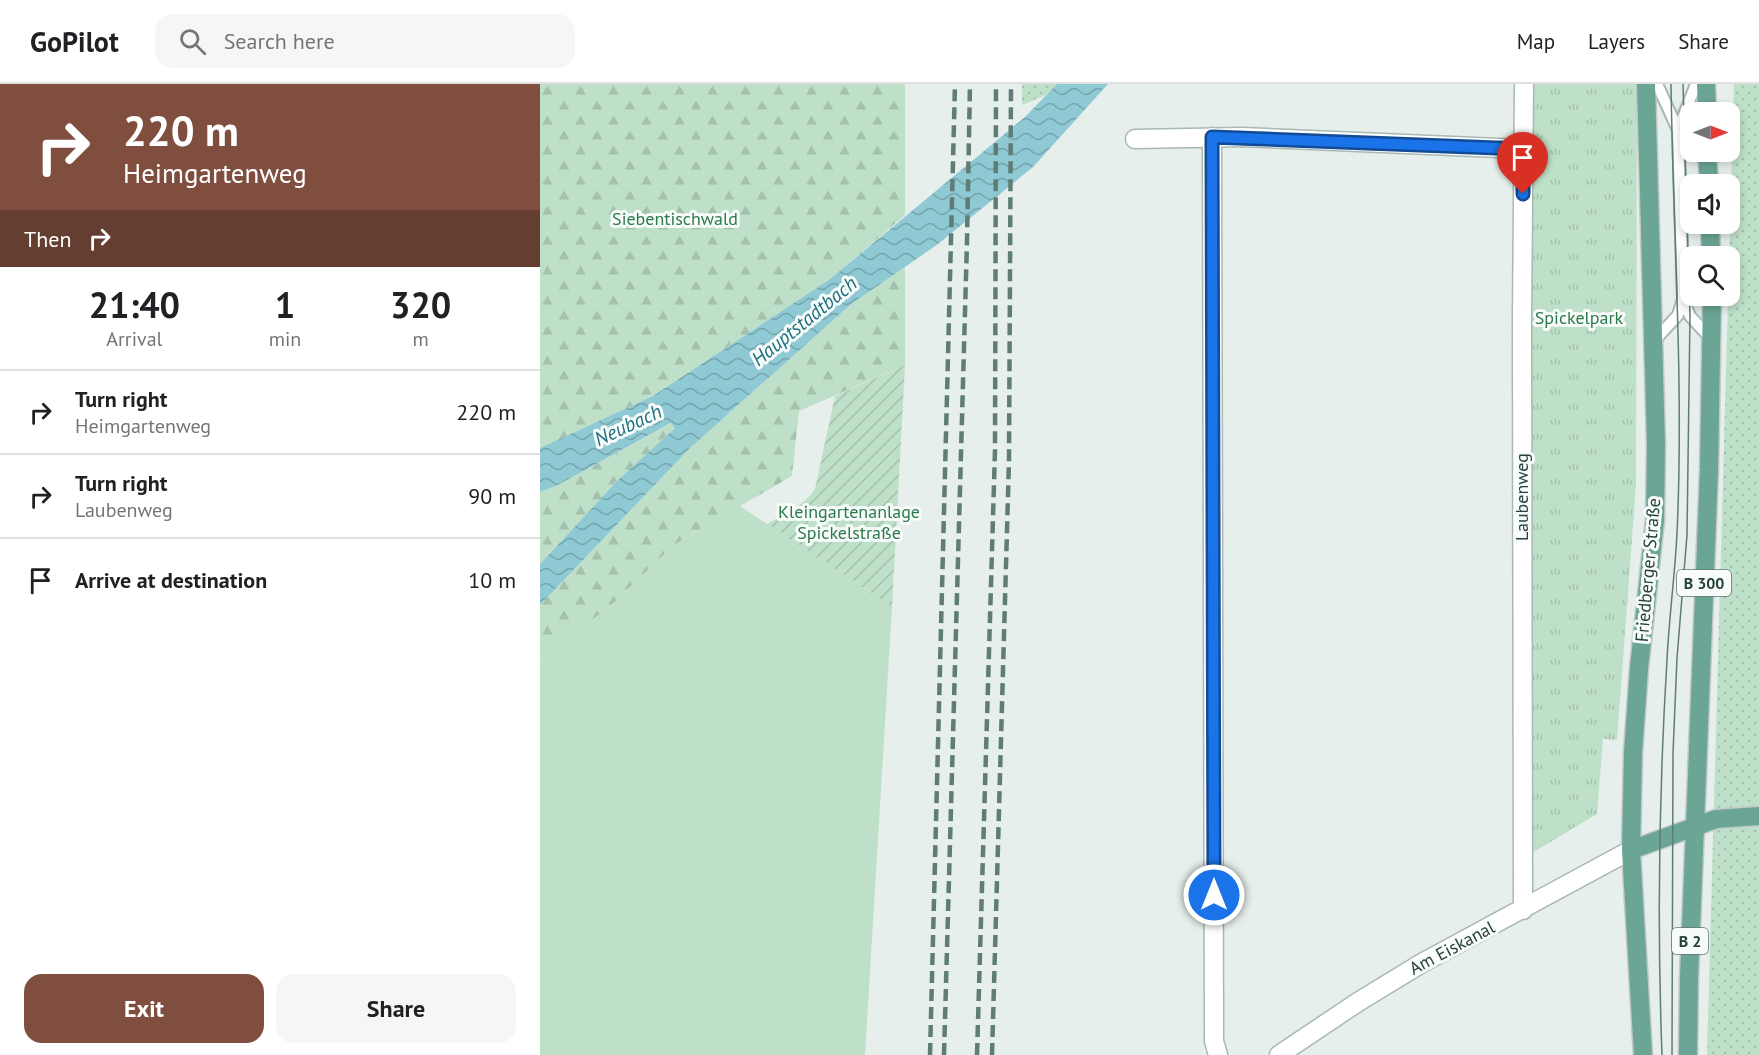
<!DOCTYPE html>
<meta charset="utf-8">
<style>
:root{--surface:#fff;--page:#f6f6f6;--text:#202124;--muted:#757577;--line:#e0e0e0;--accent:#7f4e3f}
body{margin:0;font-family:"PT Sans",sans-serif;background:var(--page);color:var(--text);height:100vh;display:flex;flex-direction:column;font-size:22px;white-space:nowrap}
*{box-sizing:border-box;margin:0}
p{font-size:20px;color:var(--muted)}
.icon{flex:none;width:33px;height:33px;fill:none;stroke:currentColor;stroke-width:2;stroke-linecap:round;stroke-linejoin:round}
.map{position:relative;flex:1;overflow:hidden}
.details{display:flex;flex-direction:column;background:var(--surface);width:540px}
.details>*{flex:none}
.top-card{background:#7f4e3f;color:#fff;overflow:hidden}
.needle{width:39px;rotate:90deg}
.controls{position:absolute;left:1140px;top:18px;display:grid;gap:12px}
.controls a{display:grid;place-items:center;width:60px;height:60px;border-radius:12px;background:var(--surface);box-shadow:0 3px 9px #0003;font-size:30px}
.pin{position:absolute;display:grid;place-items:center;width:51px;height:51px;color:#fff;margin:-62px -26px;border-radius:50% 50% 50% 0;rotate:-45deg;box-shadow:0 0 6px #0007}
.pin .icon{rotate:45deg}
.me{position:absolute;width:66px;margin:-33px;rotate:0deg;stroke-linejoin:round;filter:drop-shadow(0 0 4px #0008)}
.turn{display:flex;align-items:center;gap:21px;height:126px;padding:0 24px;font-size:27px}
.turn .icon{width:78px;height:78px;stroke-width:2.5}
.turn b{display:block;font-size:42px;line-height:51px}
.then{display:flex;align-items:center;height:57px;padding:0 24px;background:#0003;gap:12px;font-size:22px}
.eta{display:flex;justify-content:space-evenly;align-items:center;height:102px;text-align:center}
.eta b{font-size:36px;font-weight:700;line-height:42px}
.cta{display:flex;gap:12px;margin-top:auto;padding:12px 24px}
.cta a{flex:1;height:69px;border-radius:18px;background:var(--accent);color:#fff;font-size:24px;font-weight:700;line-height:69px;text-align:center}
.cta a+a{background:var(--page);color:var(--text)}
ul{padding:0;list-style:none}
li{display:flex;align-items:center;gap:18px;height:84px;padding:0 24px;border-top:2px solid var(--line)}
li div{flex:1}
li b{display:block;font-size:22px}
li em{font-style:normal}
header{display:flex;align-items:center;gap:36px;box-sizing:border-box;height:84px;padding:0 30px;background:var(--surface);border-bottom:2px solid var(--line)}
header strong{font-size:28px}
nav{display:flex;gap:33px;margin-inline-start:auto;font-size:21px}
.search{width:420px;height:54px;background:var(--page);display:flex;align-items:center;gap:15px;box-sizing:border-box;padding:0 21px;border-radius:18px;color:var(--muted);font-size:22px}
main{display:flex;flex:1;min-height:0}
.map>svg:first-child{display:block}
</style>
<header>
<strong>GoPilot</strong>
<div class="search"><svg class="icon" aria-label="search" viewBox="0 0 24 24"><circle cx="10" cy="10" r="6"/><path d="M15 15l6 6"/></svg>Search here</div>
<nav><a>Map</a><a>Layers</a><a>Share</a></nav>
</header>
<main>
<section class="details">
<div class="top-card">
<div class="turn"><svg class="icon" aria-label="right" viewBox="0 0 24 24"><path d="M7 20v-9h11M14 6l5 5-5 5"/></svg><div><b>220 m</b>Heimgartenweg</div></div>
<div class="then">Then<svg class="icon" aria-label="right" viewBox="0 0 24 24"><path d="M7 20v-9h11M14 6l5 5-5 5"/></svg></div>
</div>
<div class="eta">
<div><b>21:40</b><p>Arrival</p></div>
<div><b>1</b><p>min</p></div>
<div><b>320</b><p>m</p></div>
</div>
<ul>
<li><svg class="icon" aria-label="right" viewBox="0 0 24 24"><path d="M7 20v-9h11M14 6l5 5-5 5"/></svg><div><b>Turn right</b><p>Heimgartenweg</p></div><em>220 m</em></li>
<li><svg class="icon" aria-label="right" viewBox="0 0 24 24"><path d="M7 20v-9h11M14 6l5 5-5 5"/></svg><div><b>Turn right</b><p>Laubenweg</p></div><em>90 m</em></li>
<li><svg class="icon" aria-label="arrive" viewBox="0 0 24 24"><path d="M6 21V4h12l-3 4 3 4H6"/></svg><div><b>Arrive at destination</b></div><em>10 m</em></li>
</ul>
<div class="cta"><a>Exit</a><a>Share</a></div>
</section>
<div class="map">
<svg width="1219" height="971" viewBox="0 0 1219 971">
<defs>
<pattern id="grass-dots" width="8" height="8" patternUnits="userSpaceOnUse" patternTransform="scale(1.5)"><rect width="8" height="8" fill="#bfe0c8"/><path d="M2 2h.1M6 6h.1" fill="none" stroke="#a4c1ad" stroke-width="1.8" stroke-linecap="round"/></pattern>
<pattern id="forest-firs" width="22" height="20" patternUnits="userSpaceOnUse" patternTransform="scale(1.5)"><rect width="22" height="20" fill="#bfe0c8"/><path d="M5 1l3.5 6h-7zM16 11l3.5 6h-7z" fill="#a4c1ad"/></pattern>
<pattern id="park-tufts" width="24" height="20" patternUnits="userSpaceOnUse" patternTransform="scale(1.5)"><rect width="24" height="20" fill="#bfe0c8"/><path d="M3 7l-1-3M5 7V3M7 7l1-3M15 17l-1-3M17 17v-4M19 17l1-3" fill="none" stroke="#a4c1ad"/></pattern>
<pattern id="garden-furrows" width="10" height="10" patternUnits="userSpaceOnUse" patternTransform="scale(1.5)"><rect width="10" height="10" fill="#bfe0c8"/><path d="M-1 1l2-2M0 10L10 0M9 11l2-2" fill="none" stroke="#a4c1ad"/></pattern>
<pattern id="water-waves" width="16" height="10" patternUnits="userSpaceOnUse" patternTransform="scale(1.5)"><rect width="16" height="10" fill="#8ec9d4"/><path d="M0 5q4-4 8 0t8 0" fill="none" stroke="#74a5ad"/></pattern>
</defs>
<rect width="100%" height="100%" fill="#e6efeb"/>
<!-- grass -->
<path fill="url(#grass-dots)" d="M482,0H517L506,11L482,21Z
M1194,0H1219V971H1167Z"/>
<!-- forest -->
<path fill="url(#forest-firs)" d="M0,0H365V131L290,195L113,312L0,364Z
M365,183V281L259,327L252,392L134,461L64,528L27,551L0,574V521L150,364L310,221Z
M132,339L135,344L78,396L0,480V408L16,402Z"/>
<!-- park -->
<path fill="url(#park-tufts)" d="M984,0H1097L1096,401L1077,656L1063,655L1057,730L992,769Z"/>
<!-- garden -->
<path fill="url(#garden-furrows)" d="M365,281L352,523L227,440C244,430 264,422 275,405L295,312Z"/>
<!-- pitch -->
<path fill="#bfe0c8" d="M200,422L352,523L325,971H0V574L27,551L64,528L134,461Z"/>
<!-- water -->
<path fill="url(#water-waves)" d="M517,0H568L493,83L398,160L310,221L150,364L0,521V480L78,396L135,344L131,339L16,402L0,408V364L113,312L290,195L485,33Z"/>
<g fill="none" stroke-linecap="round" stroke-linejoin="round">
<defs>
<path id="lane" d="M1138,46L1156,0
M1143,215L1150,232L1172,256
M1114,257L1138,231L1143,215L1138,46L1117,0"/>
<path id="street" d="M672,53L674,957L678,971
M595,55L702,53L983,65
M983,826L982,235L984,0
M739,971L818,918L882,879L1091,766"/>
<path id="primary" d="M1166,0L1167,28
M1167,68L1169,100
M1170,140L1171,172
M1091,766L1176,735L1219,732
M1103,971L1091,766L1093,669L1099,584L1115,436L1116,360L1106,0
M1148,971L1149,894L1169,386L1172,212"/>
</defs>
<!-- lane casing -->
<use href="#lane" stroke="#a8b8b2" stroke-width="14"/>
<!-- street casing -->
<use href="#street" stroke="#a8b8b2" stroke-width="21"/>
<!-- primary casing -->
<use href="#primary" stroke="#c2cac8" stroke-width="21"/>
<!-- lane -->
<use href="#lane" stroke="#fff" stroke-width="10"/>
<!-- street -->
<use href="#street" stroke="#fff" stroke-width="18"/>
<!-- primary -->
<use href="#primary" stroke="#6aa596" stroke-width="18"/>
<!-- tram -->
<path stroke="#5f7d75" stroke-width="1.5" d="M1122,971C1117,840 1119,707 1127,576C1129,533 1135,491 1137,449C1144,299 1133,150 1131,0
M1132,971L1133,669L1137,574L1147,451L1150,232L1143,0"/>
<!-- rail -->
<path stroke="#5f7d75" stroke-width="4.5" stroke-dasharray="12 6" stroke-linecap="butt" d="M390,971L415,0
M404,971L427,157L430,0
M437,971L455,366L456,0
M452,971L469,376L471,0"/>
</g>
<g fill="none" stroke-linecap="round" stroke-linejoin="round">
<defs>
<path id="route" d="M674,811L672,53L983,65V110"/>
</defs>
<!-- route casing -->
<use href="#route" stroke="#114b97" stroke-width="15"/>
<!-- route -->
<use href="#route" stroke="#1a73e8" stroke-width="10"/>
</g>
<g text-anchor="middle" stroke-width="6" stroke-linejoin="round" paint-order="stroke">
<!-- shield labels -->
<g fill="#f7fbf9" stroke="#637a73" stroke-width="1.5">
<rect x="1137" y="486" width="54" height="26" rx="4.5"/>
<rect x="1132" y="844" width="36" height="26" rx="4.5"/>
</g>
<g font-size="16" font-weight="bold" fill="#24423a">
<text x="1164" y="505">B 300</text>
<text x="1150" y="863">B 2</text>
</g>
<!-- park labels -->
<g font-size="18" fill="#2d7a4b" stroke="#f7fbf9">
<text x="135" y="141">Siebentischwald</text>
<text x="1039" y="240">Spickelpark</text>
<text x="309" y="434">Kleingartenanlage<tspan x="309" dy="21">Spickelstraße</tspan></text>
</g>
<!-- street labels -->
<g font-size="18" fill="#24423a" stroke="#f7fbf9">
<text transform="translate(982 413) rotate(-90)" y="6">Laubenweg</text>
<text transform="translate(1108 486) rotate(-85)" y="6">Friedberger Straße</text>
<text transform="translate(912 864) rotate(-28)" y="6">Am Eiskanal</text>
</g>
<!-- water labels -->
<g font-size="20" font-style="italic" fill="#1c6f80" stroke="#f7fbf9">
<text transform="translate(264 237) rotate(-39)" y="7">Hauptstadtbach</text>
<text transform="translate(88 341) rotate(-25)" y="7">Neubach</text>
</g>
</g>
</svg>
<div class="controls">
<a><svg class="needle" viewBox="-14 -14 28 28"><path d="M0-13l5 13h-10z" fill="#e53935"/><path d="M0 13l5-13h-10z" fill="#757577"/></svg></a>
<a><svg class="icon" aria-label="sound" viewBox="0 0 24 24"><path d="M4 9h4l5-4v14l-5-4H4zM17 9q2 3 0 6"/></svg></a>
<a><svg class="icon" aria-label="search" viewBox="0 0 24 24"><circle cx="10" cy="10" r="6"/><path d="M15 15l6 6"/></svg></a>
</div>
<div class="pin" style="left:983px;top:110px;background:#d93025"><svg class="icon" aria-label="arrive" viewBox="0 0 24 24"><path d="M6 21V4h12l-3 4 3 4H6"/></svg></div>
<svg class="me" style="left:674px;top:811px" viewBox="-20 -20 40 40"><circle r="17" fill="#1a73e8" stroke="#fff" stroke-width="3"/><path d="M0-11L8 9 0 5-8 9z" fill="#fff"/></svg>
</div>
</main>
